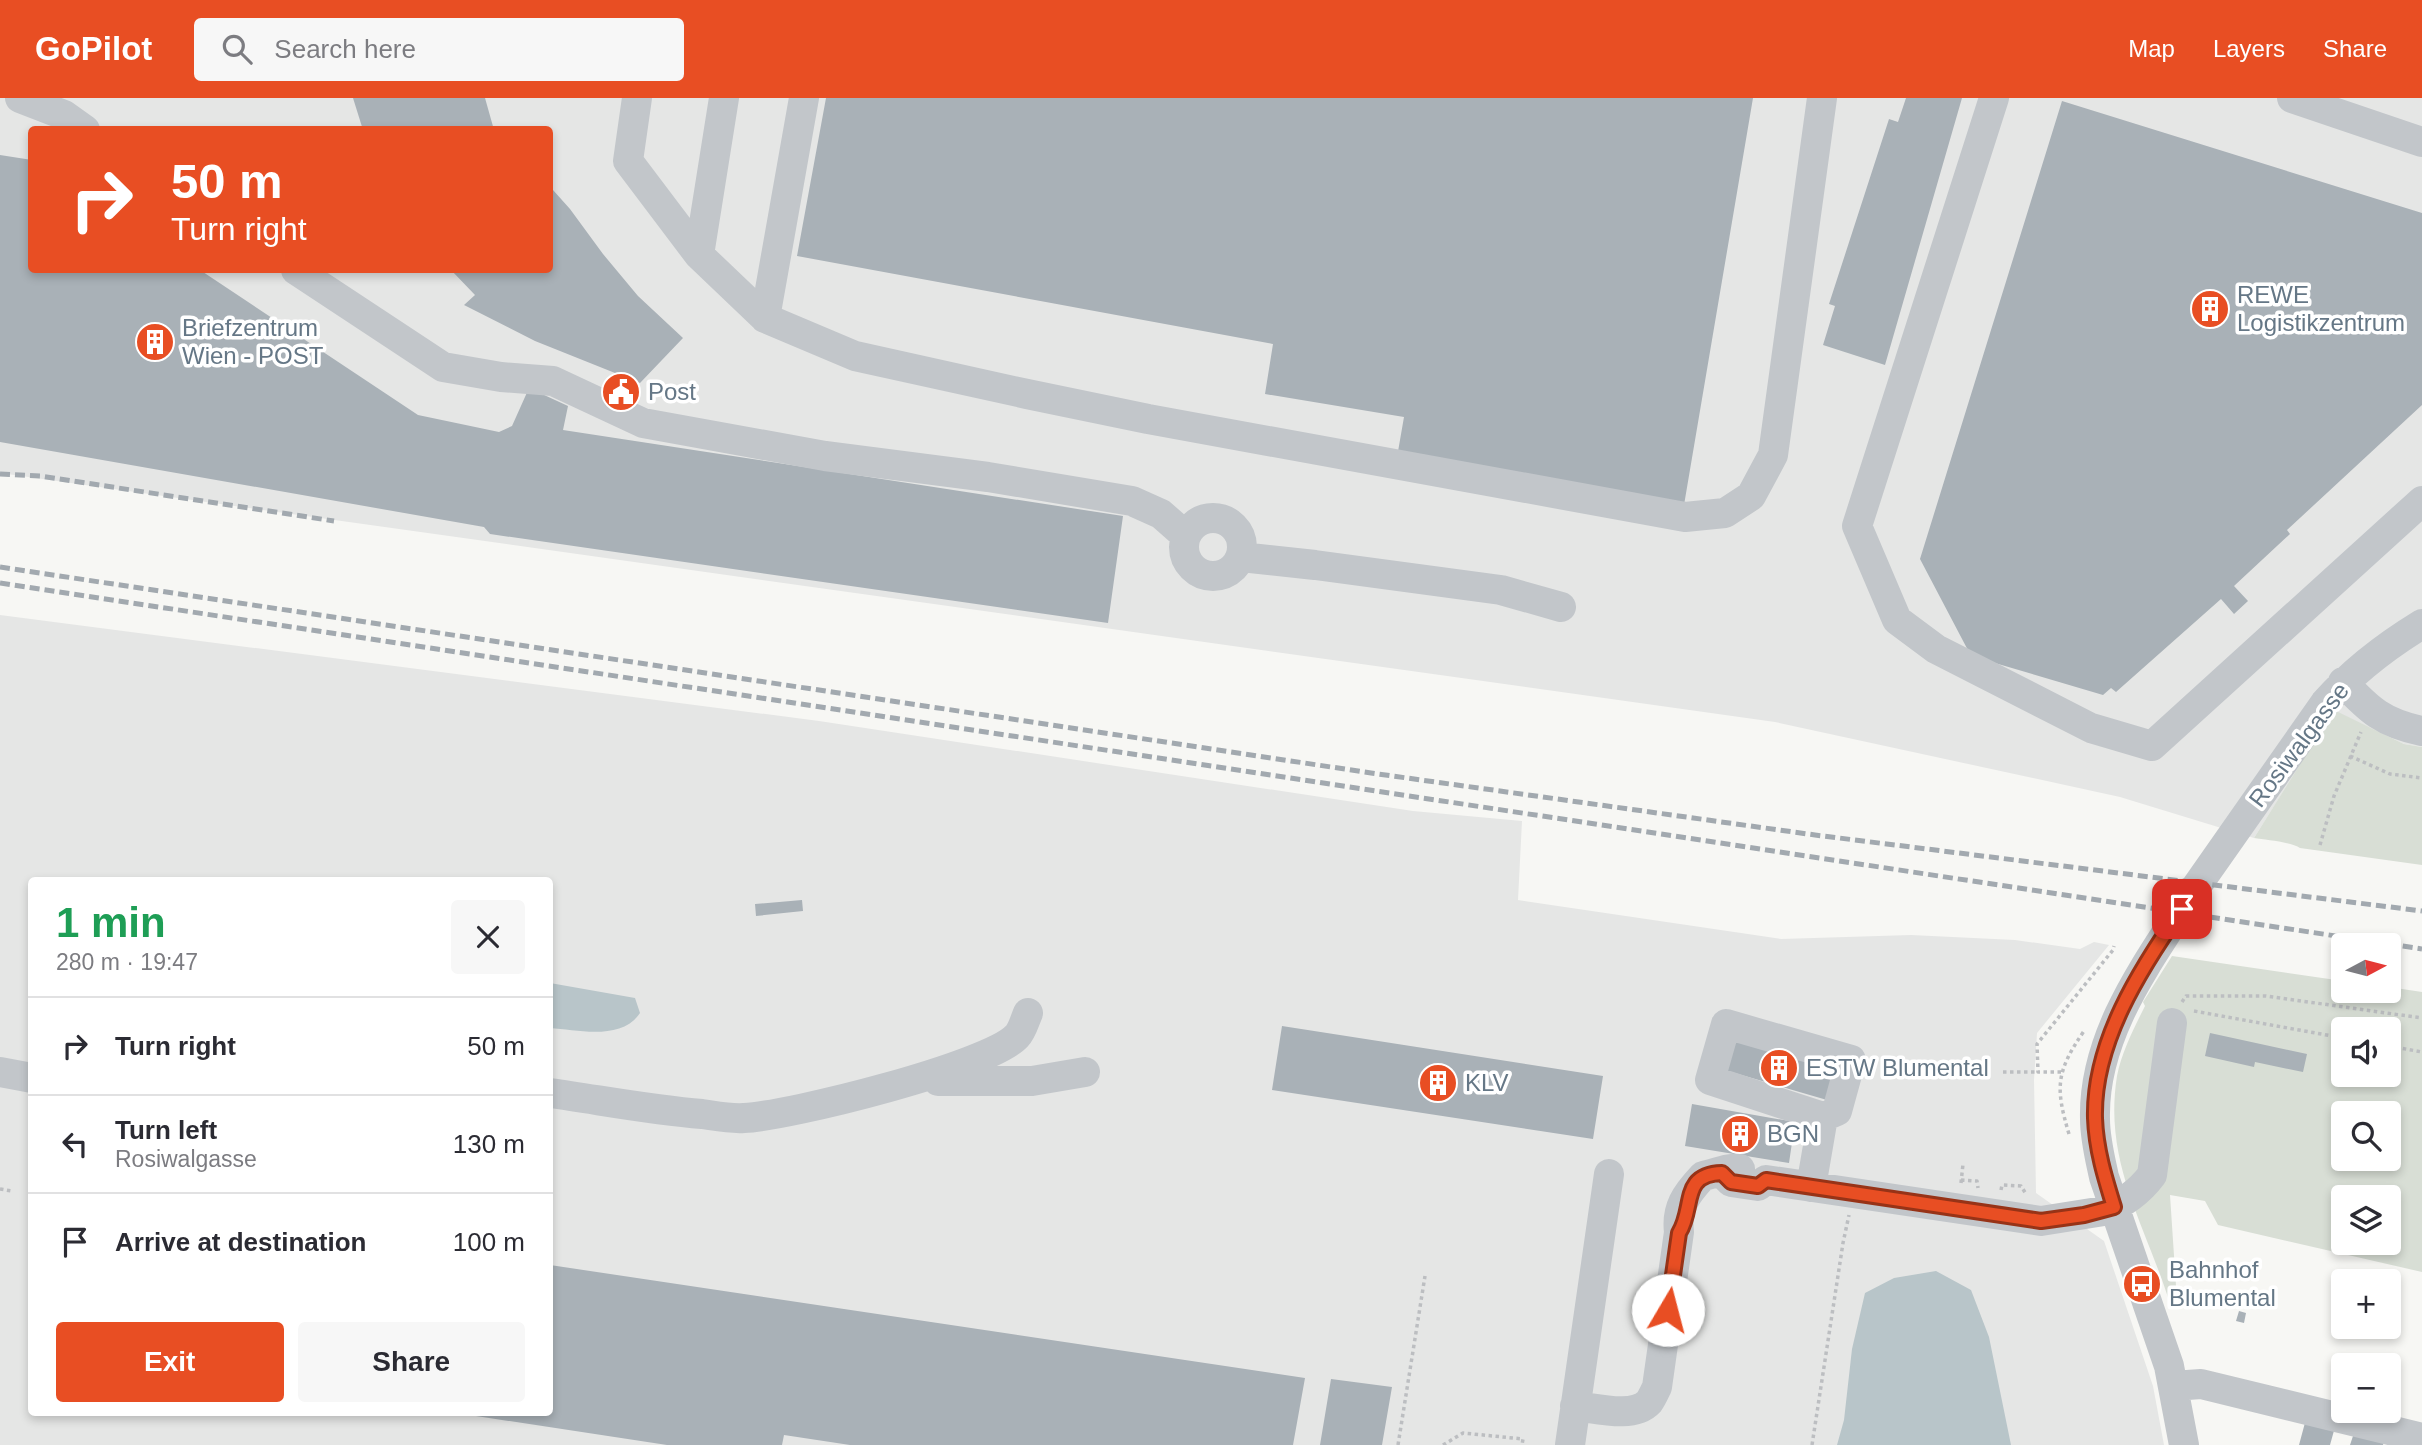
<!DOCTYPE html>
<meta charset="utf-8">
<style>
:root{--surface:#fff;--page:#f7f7f7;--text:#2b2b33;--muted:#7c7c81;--line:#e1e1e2;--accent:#e84e23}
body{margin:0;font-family:Helvetica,sans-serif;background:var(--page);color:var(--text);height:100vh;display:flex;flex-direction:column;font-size:26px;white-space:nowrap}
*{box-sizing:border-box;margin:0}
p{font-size:23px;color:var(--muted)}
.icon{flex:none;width:38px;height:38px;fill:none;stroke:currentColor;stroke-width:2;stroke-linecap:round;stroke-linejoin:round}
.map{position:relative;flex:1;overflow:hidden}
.panel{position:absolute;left:28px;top:779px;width:525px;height:539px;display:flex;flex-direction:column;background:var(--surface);border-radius:7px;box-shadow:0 4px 10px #0003}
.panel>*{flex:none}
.banner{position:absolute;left:28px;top:28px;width:525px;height:147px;border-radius:7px;box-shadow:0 4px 10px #0003;background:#e84e23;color:#fff;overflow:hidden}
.needle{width:46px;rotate:83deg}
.buttons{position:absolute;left:2331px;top:835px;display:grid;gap:14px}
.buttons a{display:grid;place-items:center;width:70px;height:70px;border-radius:7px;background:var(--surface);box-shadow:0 4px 10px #0003;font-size:35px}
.pin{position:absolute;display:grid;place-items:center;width:60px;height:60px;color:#fff;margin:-30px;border-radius:14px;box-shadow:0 4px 10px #0006}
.me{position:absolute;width:77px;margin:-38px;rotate:8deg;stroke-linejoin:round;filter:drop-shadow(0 0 5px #0008)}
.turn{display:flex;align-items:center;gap:24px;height:147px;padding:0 28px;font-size:32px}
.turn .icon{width:91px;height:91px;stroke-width:2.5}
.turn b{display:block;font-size:49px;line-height:60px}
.round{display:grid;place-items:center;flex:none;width:74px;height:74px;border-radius:7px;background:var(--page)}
.head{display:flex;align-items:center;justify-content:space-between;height:119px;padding:0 28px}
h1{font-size:42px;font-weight:600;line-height:52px;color:#1e9e55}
.cta{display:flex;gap:14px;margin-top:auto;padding:14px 28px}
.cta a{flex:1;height:80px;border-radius:7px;background:var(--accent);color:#fff;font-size:28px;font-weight:600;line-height:80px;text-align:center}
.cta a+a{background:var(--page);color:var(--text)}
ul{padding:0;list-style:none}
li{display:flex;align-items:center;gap:21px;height:98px;padding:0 28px;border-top:2px solid var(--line)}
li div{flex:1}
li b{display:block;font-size:26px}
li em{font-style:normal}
header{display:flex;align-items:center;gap:42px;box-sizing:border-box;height:98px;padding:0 35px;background:var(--accent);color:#fff}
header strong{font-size:33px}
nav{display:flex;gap:38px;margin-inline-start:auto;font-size:24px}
.search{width:490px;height:63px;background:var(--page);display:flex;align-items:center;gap:18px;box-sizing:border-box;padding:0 24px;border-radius:7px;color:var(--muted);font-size:26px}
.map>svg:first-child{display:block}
</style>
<header>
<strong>GoPilot</strong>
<div class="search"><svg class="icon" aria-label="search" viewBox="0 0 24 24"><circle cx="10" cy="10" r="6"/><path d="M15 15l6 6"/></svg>Search here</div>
<nav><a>Map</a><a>Layers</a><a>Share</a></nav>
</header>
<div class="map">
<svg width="2422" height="1347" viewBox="0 0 2422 1347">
<rect width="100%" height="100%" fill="#f7f7f4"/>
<!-- built -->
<path fill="#e5e6e5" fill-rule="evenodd" d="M0,0H2422V649L2404,646L2334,613L2254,740L2120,699L1775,624L0,375ZM32,32H550V172H32Z
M0,517L819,623L1413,713L1522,723L1518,802L1781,841L1911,837L2015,842L2080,851L2094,844L2109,847L2037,935L2034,982L2036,1095L2104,1143L2153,1288L2164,1347H0ZM32,782H550V1314H32Z"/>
<!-- green -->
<path fill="#d8ded5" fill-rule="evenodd" d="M2334,612L2404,646L2422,649V767L2300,750C2292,744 2266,742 2254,740Z
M2172,858L2343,883V892H2389V889L2422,894V1174L2218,1127L2205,1103L2170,1097L2177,1203L2170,1206C2146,1127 2103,1065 2117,978C2122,953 2134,930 2145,908L2143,904ZM2343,931H2389V976H2343ZM2343,1015H2389V1060H2343ZM2343,1099H2389V1144H2343Z"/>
<!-- water -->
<path fill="#b8c5c9" d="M550,885L635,900L640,915C622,943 578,932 550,930Z
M1936,1173L1971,1192L1989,1239L2011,1347H1837L1844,1322L1852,1251L1865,1195L1894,1180Z"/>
<!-- building -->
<path fill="#a9b1b7" d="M353,0H485L494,32H363Z
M826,0H1753L1683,413L1396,365L1404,319L1265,296L1273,246L797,158Z
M1906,0H1962L1885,267L1823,247L1835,208L1829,206L1889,21L1898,24Z
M2062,3L2422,115V307L2287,432L2290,436L2234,488L2248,503L2234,516L2221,501L2116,594L2111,590L2103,597L1971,558L1920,461Z
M0,57L32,62V172H200L418,317L499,334L512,328L529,290L568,308L563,332L1123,418L1108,525L490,436L484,429L0,344Z
M550,84L553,92L570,111L603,156L638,198L683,240L640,285L535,243L464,207L475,197L451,172H550Z
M802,802L803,813L756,818L755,806Z
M1282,928L1603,978L1593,1041L1272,992Z
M2210,935L2307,956L2303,974L2255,964L2254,969L2205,958Z
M1731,938L1836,970L1827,1002L1721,971Z
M1692,1006L1795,1024L1789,1065L1685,1048Z
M550,1167L1305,1280L1293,1347H850L784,1337L782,1347H667L463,1316L550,1314Z
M2239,1213L2246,1215L2244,1225L2236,1223Z
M1331,1281L1392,1289L1382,1347H1320Z
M2306,1321L2335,1329L2330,1347H2299Z
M2354,1335L2384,1344L2383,1347H2350Z"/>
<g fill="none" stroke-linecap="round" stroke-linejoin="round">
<!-- path -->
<path stroke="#bcbec1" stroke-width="3.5" stroke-dasharray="3.5 3.5" stroke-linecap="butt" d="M2350,658L2390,676L2422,680
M2320,747L2334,698L2361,634
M2182,904L2186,898H2266L2422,920
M2194,913L2343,940
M2389,948L2422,954
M2003,974H2038
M2061,974H2038L2037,946L2113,852L2114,848
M2069,1036C2055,989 2056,974 2084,933
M1961,1082L1977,1083L1978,1090
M1961,1085L1963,1066
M0,1091L12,1093
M2001,1092L2002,1087L2021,1088L2026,1096
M1398,1347L1425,1178
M1443,1347L1463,1335L1523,1341L1522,1347
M1812,1347L1843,1145L1849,1117"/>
<!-- minor -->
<path stroke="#c2c6ca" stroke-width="30" d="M20,0L64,17L85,32
M637,0L628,63L699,157L724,0
M1994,0L1857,428L1897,522L1936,551L2091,630L2152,648L2422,403
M2292,0L2422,44
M699,157L765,220L804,0
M296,172L443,269L501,279L553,283L643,325L825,358L988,379L1132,403L1161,416L1186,438
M765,220L855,258L1027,296L1148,321L1685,419L1725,415L1751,398L1773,357L1822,0
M1184 449a29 29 0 1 1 58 0a29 29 0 1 1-58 0Z
M1241,459L1315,467L1501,492L1561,509
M2343,584C2369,612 2383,625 2422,633
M2196,789L2325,605C2353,573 2386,548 2422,526
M2182,811C2141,874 2093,942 2095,1021C2095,1041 2100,1060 2104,1079L2169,1268L2184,1347
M1726,926L1851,962L1837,1013L1823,1019L1710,982Z
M0,974L32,980
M938,983H1032L1085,974
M550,995C600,1002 651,1012 702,1016C716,1018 730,1021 744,1020C789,1018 990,968 1017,938C1022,933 1025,922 1028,915
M1722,1075L1731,1084L1758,1088L1766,1082L2041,1123L2104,1113C2122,1106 2140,1093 2152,1077L2172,925
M1811,1089L1823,1019
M2173,1288L2201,1286L2422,1340
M1575,1308C1596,1310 1633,1321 1649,1304C1652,1300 1655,1293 1657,1289L1679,1134C1676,1110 1686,1096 1703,1078C1714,1076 1729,1069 1740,1071
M1570,1347L1609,1076"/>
<!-- rail -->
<path stroke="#a2a9af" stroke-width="5" stroke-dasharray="10 5" stroke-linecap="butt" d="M0,376L40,378L334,423
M0,469L1371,675L1815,737L2422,813
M0,485L2422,851"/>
</g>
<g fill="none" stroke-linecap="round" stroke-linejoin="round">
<defs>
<path id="route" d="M1668,1212L1679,1135C1695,1110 1680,1076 1722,1075L1731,1084L1758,1088L1766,1082L2041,1123L2084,1117L2114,1109C2105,1080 2096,1051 2095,1020C2093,945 2140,871 2182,811"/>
</defs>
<!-- route casing -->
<use href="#route" stroke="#973317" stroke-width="18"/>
<!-- route -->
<use href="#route" stroke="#e84e23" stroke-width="12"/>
</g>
<!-- icons -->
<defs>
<symbol id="building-disc" viewBox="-11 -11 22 22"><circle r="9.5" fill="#e84e23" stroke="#fff"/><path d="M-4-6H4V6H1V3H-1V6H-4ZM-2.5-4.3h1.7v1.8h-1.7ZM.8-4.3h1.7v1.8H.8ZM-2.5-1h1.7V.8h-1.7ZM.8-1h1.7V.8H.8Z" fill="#fff"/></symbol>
<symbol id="civic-disc" viewBox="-11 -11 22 22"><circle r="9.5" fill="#e84e23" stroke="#fff"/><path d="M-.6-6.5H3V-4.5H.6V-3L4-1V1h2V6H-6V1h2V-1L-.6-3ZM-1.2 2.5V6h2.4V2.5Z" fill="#fff"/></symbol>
<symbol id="bus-disc" viewBox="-11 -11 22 22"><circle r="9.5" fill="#e84e23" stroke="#fff"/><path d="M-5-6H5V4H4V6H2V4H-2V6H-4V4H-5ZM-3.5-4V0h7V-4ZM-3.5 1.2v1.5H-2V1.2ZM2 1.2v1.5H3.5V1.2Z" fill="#fff"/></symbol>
</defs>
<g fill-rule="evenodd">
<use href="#building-disc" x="2188" y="189" width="44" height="44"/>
<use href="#building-disc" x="133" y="222" width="44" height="44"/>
<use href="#civic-disc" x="599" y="272" width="44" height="44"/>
<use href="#building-disc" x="1757" y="948" width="44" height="44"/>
<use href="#building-disc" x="1416" y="963" width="44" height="44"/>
<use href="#building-disc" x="1718" y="1014" width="44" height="44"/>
<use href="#bus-disc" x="2120" y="1164" width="44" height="44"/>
</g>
<g text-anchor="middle" stroke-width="7" stroke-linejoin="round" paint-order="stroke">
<!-- poi labels -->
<g font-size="24" fill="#657786" stroke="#fff" text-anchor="start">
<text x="2237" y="205">REWE<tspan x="2237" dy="28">Logistikzentrum</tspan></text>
<text x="182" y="238">Briefzentrum<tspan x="182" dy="28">Wien - POST</tspan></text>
<text x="648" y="302">Post</text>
<text x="1806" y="978">ESTW Blumental</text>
<text x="1465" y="993">KLV</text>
<text x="1767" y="1044">BGN</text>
<text x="2169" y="1180">Bahnhof<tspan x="2169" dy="28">Blumental</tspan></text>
</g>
<!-- street labels -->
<g font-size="24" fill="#657786" stroke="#fff">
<text transform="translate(2299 647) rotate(-53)" y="8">Rosiwalgasse</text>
</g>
</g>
</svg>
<div class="buttons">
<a><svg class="needle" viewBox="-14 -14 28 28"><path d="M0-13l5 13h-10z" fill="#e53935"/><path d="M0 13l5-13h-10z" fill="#7c7c81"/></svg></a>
<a><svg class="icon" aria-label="sound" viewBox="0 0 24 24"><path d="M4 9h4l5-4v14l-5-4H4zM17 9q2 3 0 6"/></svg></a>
<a><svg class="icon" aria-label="search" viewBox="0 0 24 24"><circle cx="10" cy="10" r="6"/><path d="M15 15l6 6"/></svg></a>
<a><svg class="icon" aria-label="layers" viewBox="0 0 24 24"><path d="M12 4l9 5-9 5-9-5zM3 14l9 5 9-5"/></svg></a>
<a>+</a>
<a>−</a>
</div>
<div class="pin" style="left:2182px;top:811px;background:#d93025"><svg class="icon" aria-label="arrive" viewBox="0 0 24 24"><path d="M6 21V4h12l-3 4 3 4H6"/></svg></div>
<svg class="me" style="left:1668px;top:1212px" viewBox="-20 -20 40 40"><circle r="19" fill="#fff"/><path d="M0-13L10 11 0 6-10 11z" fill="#e84e23"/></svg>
<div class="banner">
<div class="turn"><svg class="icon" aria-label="right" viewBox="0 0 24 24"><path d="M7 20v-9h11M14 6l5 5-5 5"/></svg><div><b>50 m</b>Turn right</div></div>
</div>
<section class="panel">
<div class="head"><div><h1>1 min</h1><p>280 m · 19:47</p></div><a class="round"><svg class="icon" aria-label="close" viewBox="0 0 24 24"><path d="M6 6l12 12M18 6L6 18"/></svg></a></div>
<ul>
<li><svg class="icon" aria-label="right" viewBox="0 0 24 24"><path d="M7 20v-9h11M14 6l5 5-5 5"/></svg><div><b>Turn right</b></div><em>50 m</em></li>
<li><svg class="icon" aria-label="left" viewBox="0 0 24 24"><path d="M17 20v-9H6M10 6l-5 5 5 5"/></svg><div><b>Turn left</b><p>Rosiwalgasse</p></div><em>130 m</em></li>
<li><svg class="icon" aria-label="arrive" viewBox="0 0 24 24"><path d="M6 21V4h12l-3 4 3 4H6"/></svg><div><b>Arrive at destination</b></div><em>100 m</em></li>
</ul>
<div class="cta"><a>Exit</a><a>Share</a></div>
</section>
</div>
